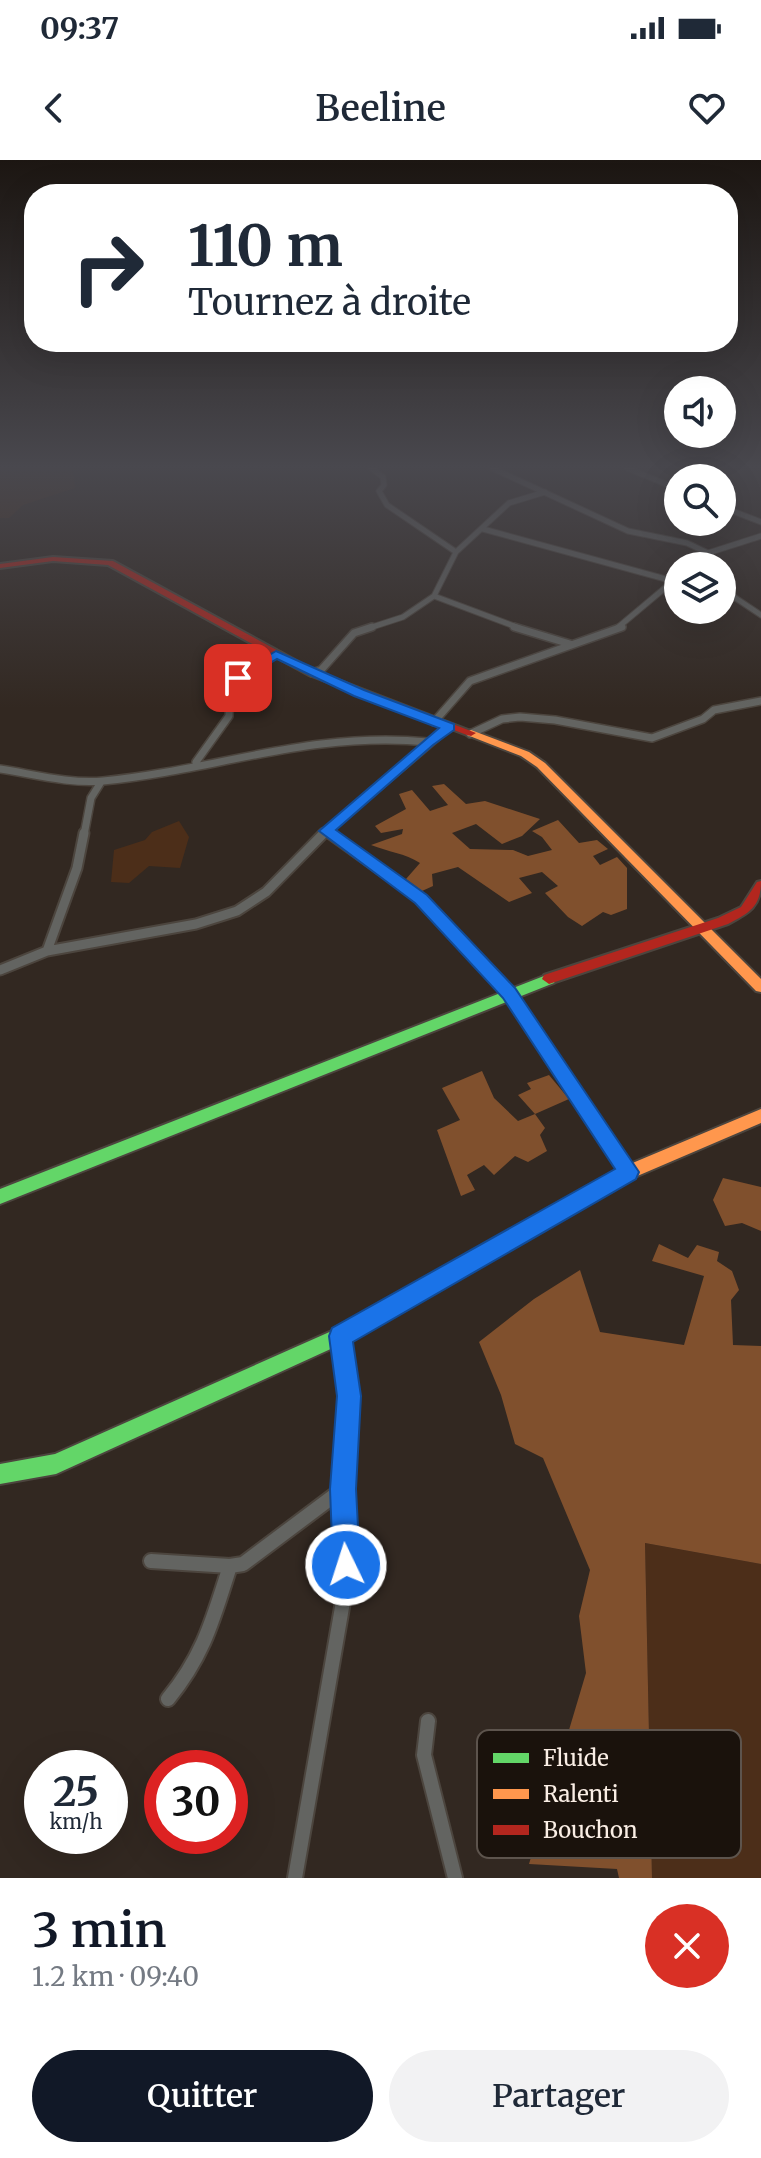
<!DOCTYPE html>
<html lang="fr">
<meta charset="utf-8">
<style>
:root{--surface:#fff;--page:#f2f2f3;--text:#1f2937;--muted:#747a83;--accent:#111827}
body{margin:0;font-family:Merriweather,serif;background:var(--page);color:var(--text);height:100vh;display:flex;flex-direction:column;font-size:30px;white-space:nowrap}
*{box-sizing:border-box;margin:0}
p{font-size:26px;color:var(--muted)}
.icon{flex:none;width:44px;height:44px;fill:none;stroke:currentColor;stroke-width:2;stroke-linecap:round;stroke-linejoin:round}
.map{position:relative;height:1718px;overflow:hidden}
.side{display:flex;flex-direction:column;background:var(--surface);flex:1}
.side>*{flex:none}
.guide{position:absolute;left:24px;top:24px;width:714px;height:168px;border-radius:32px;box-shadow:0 8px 32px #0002;background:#fff;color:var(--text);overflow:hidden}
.tools{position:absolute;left:664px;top:216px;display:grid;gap:16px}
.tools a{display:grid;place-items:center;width:72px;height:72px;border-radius:50%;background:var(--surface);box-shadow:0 8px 32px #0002;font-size:40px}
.speed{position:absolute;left:24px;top:1590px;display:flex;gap:16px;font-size:40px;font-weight:700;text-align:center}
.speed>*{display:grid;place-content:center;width:104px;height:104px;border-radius:50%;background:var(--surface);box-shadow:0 8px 32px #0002;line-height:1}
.speed small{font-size:20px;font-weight:400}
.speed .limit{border:12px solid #d22;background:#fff;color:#111}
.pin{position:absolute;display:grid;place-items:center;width:68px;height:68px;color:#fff;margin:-34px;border-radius:16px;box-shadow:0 4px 12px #0006}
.me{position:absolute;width:88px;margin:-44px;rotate:356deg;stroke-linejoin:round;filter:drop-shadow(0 0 6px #0008)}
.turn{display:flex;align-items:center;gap:28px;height:168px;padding:0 32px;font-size:36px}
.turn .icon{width:104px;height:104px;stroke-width:2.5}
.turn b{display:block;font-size:56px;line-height:68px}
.round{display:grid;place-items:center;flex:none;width:84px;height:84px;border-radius:42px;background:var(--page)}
.head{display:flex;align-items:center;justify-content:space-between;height:136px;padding:0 32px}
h1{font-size:48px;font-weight:600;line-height:60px;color:var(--accent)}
.button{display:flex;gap:16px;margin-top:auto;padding:16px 32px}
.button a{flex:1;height:92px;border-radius:48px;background:var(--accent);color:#fff;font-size:32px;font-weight:600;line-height:92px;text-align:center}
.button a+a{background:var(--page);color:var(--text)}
.status{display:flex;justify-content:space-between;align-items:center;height:56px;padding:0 40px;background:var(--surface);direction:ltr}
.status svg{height:22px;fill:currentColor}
header{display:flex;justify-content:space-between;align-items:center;height:104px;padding:0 32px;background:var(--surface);font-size:36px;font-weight:600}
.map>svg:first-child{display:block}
</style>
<div class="status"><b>09:37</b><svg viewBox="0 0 49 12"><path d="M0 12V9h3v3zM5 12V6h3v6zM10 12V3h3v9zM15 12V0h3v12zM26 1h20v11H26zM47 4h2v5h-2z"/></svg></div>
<header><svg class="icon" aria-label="back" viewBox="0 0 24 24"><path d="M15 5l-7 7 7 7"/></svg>Beeline<svg class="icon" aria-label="heart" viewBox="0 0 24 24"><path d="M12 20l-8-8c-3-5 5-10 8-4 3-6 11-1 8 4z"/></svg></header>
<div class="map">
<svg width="761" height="1718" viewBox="0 0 761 1718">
<rect width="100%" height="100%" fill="#322821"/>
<!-- built -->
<path fill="#422c1d" d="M0,308H73L75,328L23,345L9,358H0Z"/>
<!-- green -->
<path fill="#4c2e19" d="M179,661L189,677L180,708L149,706L129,723L111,722L114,690L145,680L152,672Z
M645,1383L761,1404V1718H652Z"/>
<!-- forest -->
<path fill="#80502d" d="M444,624L466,644L485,641L540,659L522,676L502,684L476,664L452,673L470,689L513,690L528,696L552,690L542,677L532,671L558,660L579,683L597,680L608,689L593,696L600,705L617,697L627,708V749L611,755L603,752L582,766L568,757L545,733L558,726L542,712L519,718L532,733L509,742L458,707L432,714L433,726L422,731L406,719L420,703C405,693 388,692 371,685L402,674L403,669L381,673L375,666L406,649L399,634L412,630L430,651L448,645L432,626Z
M482,911L494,938L518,961L535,954L518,935L531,929L527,923L549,915L569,939L535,954L545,968L540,975L547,991L528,1002L515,996L494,1015L484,1005L467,1015L475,1030L461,1036L437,970L460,960L442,928Z
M723,1018L761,1027V1071L742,1063L725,1066L713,1040Z
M659,1084L688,1098L697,1085L719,1092L717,1101L732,1111L739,1130L731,1140L733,1185L761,1186V1404L645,1383L652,1718H619L617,1709L529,1704L586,1513L579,1456L590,1410L543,1298L515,1284L501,1235L479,1182L534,1139L580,1110L600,1172L684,1185L704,1116L652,1101Z"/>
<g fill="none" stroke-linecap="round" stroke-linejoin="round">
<defs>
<path id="street-far4" d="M492,308L628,371L687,383L708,393
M627,308L678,329
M722,347L761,362
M483,369L673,421
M456,392L509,343L545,332
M692,406L708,393L761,376
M722,429L761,455
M434,436L522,469
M366,469L403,457L434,436L456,392L387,345L379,331L384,325L383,317L371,308
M616,469L678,417"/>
<path id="street-far3" d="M514,467L570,484
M312,513L321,510L354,473L372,467
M434,562L470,521L622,467
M470,574L502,559L520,557L555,560L652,578L703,559L714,550L761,541
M196,602L229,556L230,526L254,505L276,495
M0,609C33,614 69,624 103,621C217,610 308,571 428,582
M326,671L332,675
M84,675L91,638L101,622
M322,675L449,567"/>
<path id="street-far2" d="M329,673L421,739L509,833L581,941
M47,791L77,708L84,673
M0,810L47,791L196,764L237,751L266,732L324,673"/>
<path id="street-far1" d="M580,939L629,1012
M340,1176L349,1236L346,1281"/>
<path id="street" d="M151,1401L230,1406L243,1404L343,1329
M168,1539C204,1495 213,1459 230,1406
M428,1561L424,1595L455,1718
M295,1718L345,1430L343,1329L346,1279"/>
<path id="fast" d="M549,814L556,819L554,823L0,1044V1029Z
M577,1034L583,1036L585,1041L583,1046L346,1182L56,1314L0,1324V1304L55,1294L334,1170Z"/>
<path id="slow" d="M471,570L529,592L545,603L761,819V832L756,831L537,607L521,596L467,575L466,573Z
M761,949V963L635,1017L583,1046L577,1048L571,1046L569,1041L571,1036L623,1007Z"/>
<path id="jam" d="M53,397L113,401L315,511L476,573L471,576L467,575L309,515L108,405L53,401L0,408V404Z
M761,721C761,747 749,753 728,764L549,824L542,819L544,815L718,758L741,747L757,722Z"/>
</defs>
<!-- street-far4 casing -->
<use href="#street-far4" stroke="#4c453e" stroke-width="7"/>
<!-- street-far3 casing -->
<use href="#street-far3" stroke="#4c453e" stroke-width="10"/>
<!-- street-far2 casing -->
<use href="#street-far2" stroke="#4c453e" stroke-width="13"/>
<!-- street-far1 casing -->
<use href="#street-far1" stroke="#4c453e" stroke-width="15"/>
<!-- street casing -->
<use href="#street" stroke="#4c453e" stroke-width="18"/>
<!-- fast casing -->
<use href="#fast" stroke="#4c453e" stroke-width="4"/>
<!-- slow casing -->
<use href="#slow" stroke="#4c453e" stroke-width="4"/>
<!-- jam casing -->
<use href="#jam" stroke="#4c453e" stroke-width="4"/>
<!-- street-far4 -->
<use href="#street-far4" stroke="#636461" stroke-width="5"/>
<!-- street-far3 -->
<use href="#street-far3" stroke="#636461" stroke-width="7"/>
<!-- street-far2 -->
<use href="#street-far2" stroke="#636461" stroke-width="9"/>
<!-- street-far1 -->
<use href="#street-far1" stroke="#636461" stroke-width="11"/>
<!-- street -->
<use href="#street" stroke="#636461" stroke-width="14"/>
<!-- fast -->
<use href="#fast" fill="#63d668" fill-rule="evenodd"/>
<!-- slow -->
<use href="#slow" fill="#ff974d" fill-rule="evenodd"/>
<!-- jam -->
<use href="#jam" fill="#b3261e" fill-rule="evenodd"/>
</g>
<!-- sky -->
<linearGradient id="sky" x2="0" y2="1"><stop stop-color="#1c1612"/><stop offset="0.56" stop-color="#49484e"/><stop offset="1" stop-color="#49484e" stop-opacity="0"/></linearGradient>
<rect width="761" height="548" fill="url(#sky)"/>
<!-- route -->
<path fill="#1a73e8" stroke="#114b97" stroke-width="2" d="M276,491L364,530L454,564V570L433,585L336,670L427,735L515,828L639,1012L636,1019L353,1182L361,1236L356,1329L360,1405L356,1415L346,1419L337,1415L333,1405L330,1329L337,1236L329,1176L332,1168L615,1009L503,838L415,743L319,671L439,568L354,536L277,499L242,520L231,518Z"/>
<!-- legend -->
<rect x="477" y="1570" width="264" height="128" rx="12" fill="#1a120c" stroke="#5d544d" stroke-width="2"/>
<rect x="493" y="1593" width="36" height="10" fill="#63d668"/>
<rect x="493" y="1629" width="36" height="10" fill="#ff974d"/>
<rect x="493" y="1665" width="36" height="10" fill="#b3261e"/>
<g font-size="22" fill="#faeee5">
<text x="543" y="1606">Fluide</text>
<text x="543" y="1642">Ralenti</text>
<text x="543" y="1678">Bouchon</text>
</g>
</svg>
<div class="tools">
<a><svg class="icon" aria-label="sound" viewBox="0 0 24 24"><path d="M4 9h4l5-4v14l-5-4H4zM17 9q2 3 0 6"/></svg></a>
<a><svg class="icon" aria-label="search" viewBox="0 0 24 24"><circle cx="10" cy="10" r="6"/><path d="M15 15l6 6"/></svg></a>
<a><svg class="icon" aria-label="layers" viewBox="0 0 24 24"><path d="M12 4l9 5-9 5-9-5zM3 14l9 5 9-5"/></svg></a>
</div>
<div class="speed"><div>25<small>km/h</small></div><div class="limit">30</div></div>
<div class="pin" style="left:238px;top:518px;background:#d93025"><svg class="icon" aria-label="arrive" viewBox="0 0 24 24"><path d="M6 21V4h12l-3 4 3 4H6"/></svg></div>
<svg class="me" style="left:346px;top:1405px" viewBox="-20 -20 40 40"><circle r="17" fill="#1a73e8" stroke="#fff" stroke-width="3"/><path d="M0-11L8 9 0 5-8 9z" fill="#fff"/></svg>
<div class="guide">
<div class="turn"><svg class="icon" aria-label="right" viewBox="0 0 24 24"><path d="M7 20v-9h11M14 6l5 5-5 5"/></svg><div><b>110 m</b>Tournez à droite</div></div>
</div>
</div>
<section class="side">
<div class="head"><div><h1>3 min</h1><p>1.2 km · 09:40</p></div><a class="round" style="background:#d93025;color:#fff"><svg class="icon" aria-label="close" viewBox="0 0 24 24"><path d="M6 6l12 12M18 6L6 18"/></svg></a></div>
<div class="button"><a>Quitter</a><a>Partager</a></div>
</section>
